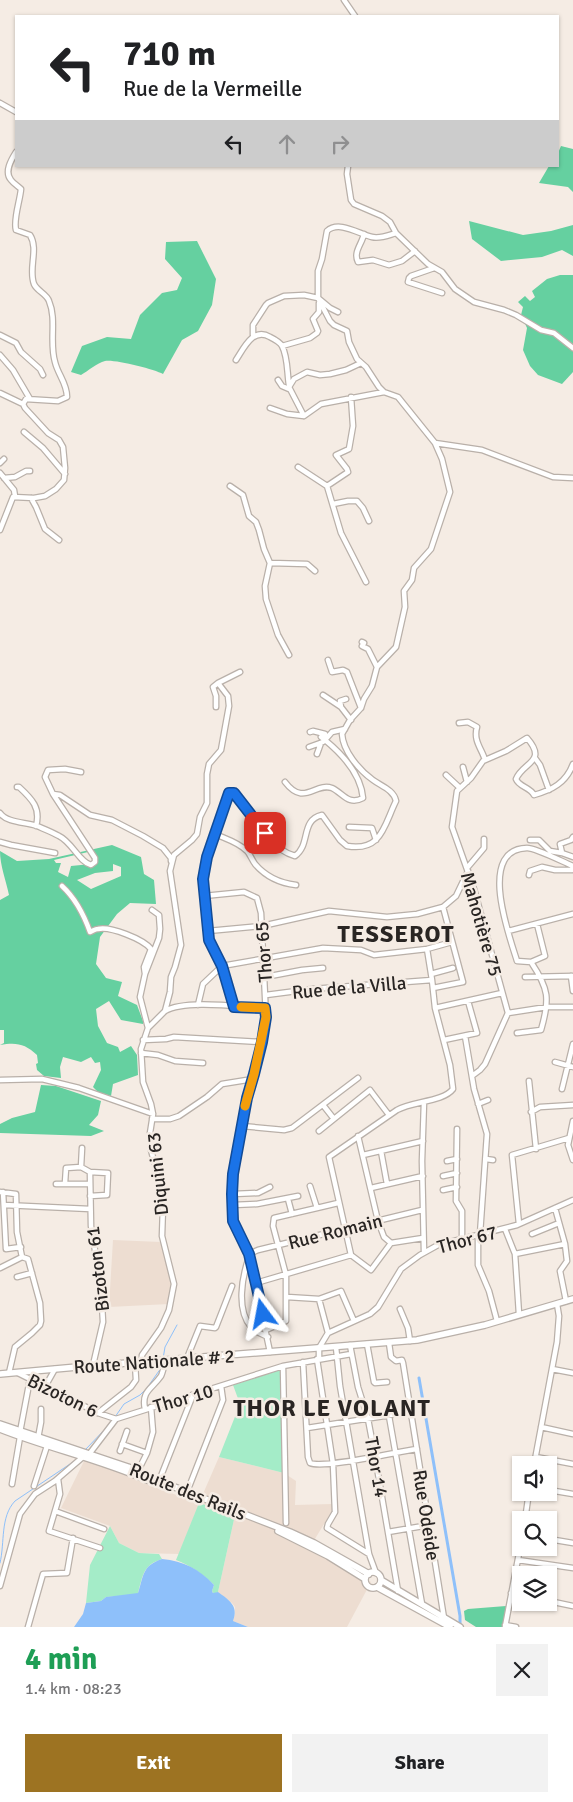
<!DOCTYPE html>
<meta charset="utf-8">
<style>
:root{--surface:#fff;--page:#f2f2f2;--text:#202124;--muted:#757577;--accent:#9d7322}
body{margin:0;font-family:Signika,sans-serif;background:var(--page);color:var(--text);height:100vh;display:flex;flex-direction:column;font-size:19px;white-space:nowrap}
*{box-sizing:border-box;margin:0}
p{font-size:16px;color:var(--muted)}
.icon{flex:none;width:28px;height:28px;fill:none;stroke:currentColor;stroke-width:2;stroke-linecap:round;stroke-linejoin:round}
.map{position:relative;height:1627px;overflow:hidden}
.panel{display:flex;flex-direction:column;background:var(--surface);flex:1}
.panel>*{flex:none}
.hud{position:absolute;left:15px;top:15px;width:544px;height:152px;border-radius:0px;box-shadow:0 1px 4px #0004;background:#fff;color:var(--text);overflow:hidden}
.fabs{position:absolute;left:512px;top:1456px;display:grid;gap:10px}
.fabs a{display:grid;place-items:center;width:45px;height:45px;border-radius:0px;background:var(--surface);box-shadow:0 1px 4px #0004;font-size:25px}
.pin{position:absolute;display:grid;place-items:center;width:42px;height:42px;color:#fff;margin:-21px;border-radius:10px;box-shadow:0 2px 8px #0006}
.me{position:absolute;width:55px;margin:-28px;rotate:347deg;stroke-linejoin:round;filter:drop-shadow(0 0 4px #0008)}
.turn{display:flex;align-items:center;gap:18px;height:105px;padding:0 25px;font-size:22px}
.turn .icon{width:65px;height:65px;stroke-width:2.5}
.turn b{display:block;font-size:35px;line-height:42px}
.lanes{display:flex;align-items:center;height:48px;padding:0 25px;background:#0003;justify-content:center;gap:25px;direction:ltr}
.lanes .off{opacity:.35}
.round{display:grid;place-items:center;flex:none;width:52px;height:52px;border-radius:0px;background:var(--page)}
.headline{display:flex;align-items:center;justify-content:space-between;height:85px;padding:0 25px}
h1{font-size:30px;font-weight:700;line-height:38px;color:#1e9e55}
.button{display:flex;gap:10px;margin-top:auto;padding:10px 25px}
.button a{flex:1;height:58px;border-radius:0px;background:var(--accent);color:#fff;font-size:20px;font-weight:700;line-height:58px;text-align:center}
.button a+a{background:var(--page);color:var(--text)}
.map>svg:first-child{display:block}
</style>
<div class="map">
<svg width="573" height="1627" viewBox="0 0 573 1627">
<rect width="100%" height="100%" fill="#f5ece4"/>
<!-- built -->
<path fill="#edddd1" d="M113,1240L161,1242L171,1279L172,1286L169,1304L109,1307Z
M86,1457L134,1477L151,1486L199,1503L219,1457L284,1473L296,1481L295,1505L332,1504V1511L310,1547L371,1582L347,1627H248L233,1621L235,1614V1607L232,1603L218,1592L235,1515L199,1504L179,1554L139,1553L119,1543L110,1526L61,1508Z"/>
<!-- green -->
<path fill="#a4ecc8" d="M280,1370L284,1473L219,1457L240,1404L233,1385Z
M199,1503L235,1515L218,1592L214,1594L212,1591L214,1585C202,1573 191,1566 176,1560Z
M110,1526L119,1543L139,1553L159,1554L162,1559C143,1565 143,1575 138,1593L136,1595L106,1597L101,1601L86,1603L90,1565Z"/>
<!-- forest -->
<path fill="#65d0a0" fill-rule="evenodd" d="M561,146L573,149V192L568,187L539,183L549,166H558V153Z
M469,221L523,235L551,231L573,225V256L562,250L542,257L501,261L472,239Z
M197,241L216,279L212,305L198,331L182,340L163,374C154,369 114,359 105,361C97,363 88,371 81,375L71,372L82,346L107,337L131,339L140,315L162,293L177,290L182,278L165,259L166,242Z
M560,275H573V372L562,384L538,375L530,366L523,350L527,328L521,315L523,307L518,302L525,296L530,301L535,297L532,291L547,279Z
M112,845L141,857L144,874L154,880L156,904L130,903L117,914L100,937L96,964L106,978L122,982L118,996L137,1005L143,1021V1024L121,1020L109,1001L96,1009L98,1026L107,1043L118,1047L120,1052L131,1046L137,1055L138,1075L113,1084L111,1096L98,1092L93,1087L101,1070L100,1062L95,1063L91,1057L81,1062L63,1057L60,1067L61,1078L44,1076L37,1070L36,1064L38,1063L37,1055C25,1044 17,1042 0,1045L4,1043V1030H0V900L9,895C6,880 0,866 0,851L17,861L49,859ZM88,852L93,857L91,864L71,866L68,877L58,872L61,863H56L54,860ZM113,864L121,867V876L91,889L77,880L95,873L113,871Z
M41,1085L56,1086L101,1101L98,1115L89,1125L104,1131L91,1136L0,1133V1124L12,1118L35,1112Z
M506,1606L504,1627H476L465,1620L464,1611L468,1609Z"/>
<!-- water -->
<path fill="#8ec0fa" d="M162,1559C184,1561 199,1569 214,1585L212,1591L213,1593L218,1592C229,1600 239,1606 233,1621L248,1627H74L83,1614L86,1603L101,1601L106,1597L138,1593C144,1575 142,1566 162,1559Z"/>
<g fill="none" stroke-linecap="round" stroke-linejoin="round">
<!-- stream -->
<path stroke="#8ec0fa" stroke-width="1" d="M163,1359L165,1347L177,1325
M115,1417L124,1404L140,1395L147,1388L161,1368L162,1363
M86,1449L110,1424
M0,1563C5,1542 0,1517 15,1501L76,1460"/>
<!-- canal -->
<path stroke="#8ec0fa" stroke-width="3" d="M419,1378L460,1616V1625"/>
<defs>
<path id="minor" d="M344,0L355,16
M0,103L16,112
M396,233L428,264L442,272L455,289L474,302L504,310L516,315L541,330L554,333L573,348
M364,234C362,244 353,252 358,262L373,260L389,265L402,261L415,251
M434,268L411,276L409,278L408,282L442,293
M0,335L16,343L21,352L40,369L43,375
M253,335V325L266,305L268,303L284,296L304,295L318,298L330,308L338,312
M282,346L310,338L317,333L318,331L313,319L319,312V303
M0,355L13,370L30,399
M236,360C244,348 253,327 270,337C274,339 280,342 282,346C288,357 287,373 289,385
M278,380L282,386L289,389
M0,393L23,404
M351,397L353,426L349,449L336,455L347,469L348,472L327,486L341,533L366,582
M270,408L287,414L304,416L321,404L384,392
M304,416L289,387L294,379L307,372L320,375L330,374L346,370L361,363
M24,432L43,448L65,474
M435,443L482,450L553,477L573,478
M0,463L4,459
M298,467L327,486
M0,473L14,490L15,496
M4,478L15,477L26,471H30
M230,486L243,495L249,516L256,522L259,530L264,549L270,563L265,586L266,599L278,635L289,655
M31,498L36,507L45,529L59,540
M333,504L348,501H357L363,508L369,521
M0,530L13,497L34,498L45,496L56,489L64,480L65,468L63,447L59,440L48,433L25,408L23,404L26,399L58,401L67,397C67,383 58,375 55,362C49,342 57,320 49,301C47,294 37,291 34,284C28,269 39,249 30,235L16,230C13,220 20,201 21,189C18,186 14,184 11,180C4,172 11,160 16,152
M270,563L307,564L315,571
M362,642L364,643L362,646L368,649L377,667
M328,660L332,672L343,670L347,672L361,708
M323,695L341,707L351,720
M216,707V696L213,687L218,683L240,672
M341,707L340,701L346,699
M459,723L468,722L477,727C473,741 482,749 485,760
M310,732L313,731L325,734L321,737L325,740L321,743L317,754
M309,747L323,742
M535,758L540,765L549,790
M573,764C566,783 552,790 534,795C530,787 519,787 516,779C523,762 548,762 527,738L506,751L483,761L471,778L457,791L452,827L474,889L508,1013L547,1007H573
M463,767L467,782
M81,772L65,769L48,770L45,777L53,794L60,795L90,815L112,820L143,836L163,848L171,858V861
M446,775L460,788
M285,782C304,807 315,782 332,788C343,793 348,806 363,798C361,775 342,754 325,740L332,732L345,729
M17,787H19C32,799 41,808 36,826
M0,813C7,823 26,822 37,826C44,829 52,832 59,836C72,842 79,862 91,865L95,862V858L53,794
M349,827L372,828L376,840
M215,834C226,839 238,842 247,851C250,854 252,860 255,864C266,877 279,883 296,885
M530,840H539L550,851L562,853L560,844L571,840L573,837
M0,842L11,845L55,853
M562,853L573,857
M467,868L484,848V839
M529,875L530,871L542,867L555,870H572L573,866
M62,886C75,898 84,915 90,932C93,931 95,929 98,929C110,926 143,939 151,949L144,967L145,974
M204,896L244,892L257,898L261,913L266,1017L255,1074L247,1098L233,1174V1221L249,1254L270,1352
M537,924L545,956L531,962L517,961C509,935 477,849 527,848C536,848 563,862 573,866
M208,931L262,926L329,911L387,917L417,914L443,907L456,896L468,871
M508,931L573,914
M431,974L453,968
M571,976L573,991
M265,977L302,970L323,968
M525,977L573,976
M433,988L463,982L443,907
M266,995L312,989L432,980
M198,1005L203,984L222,966L323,948L361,950L374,955L427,949L452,942
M234,1007L222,966L209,940L203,879L207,857L225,801L229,793H234C250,815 269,849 295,856C311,845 300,820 322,815L340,840L347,846C382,852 384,825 396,801C394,790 381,786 373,780C359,770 343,751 342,734L350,720L361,708L364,699L372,686L377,667L396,647L405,607L404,591L412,580L414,568L431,549L450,492L442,459L435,443L398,397L384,392L379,387L366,367L357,359L349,342L347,331L334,325L330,321L318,298V271L322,259L327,231C339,220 359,234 372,237C380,239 389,235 396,233L390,222L382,216L354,204L351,200L347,174L348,166
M435,1008L502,993
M165,1011C186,999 240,1007 265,1008
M148,1028L140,997L145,974L159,938L160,929L159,915L152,910
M517,1033L541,1030C550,999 549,989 531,962
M465,1036L474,1089L487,1134L480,1234
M143,1040L166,1039L174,1037L262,1042
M444,1040L477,1033L468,1001
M141,1053L158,1055L175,1061L203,1063
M555,1062L573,1067
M472,1076L480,1070L485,1064L508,1013
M0,1080L42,1079L79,1088L153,1114
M529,1081L536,1149
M562,1089L573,1044
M478,1104L488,1100
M323,1105L334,1119
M531,1112L540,1107L573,1105
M152,1119H170L179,1116L207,1097L222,1084L253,1079
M573,1121L568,1145L573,1160
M242,1126L284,1130L292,1128L358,1078
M457,1129L456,1201L462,1211V1238
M319,1131L370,1090L389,1115
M358,1136L378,1221L384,1237L391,1243
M381,1151L387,1184
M363,1155L423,1141
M486,1159L493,1160
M447,1161L457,1159
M81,1167L82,1148
M90,1172L91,1226L101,1287L103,1322L93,1365
M443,1176L457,1173
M65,1183L66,1168L81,1167L90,1172L108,1173L107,1195L90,1196
M56,1184H89
M310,1186L317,1208L338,1203
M371,1188L423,1176
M443,1190L457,1187
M0,1192L16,1194L17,1232L22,1257
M3,1192L6,1249L21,1247
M233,1194L258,1193L270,1187
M288,1199L292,1214
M4,1205L90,1209
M233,1205L257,1204L298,1196
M555,1208L565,1244L567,1261L560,1271L566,1301
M519,1224L512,1155L569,1138
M505,1229L515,1254L519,1314
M532,1234L559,1223
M478,1235V1265L489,1291L497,1321
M424,1252L422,1161L424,1102
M249,1254L258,1250L422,1210
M515,1254L565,1244
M351,1255L329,1157L397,1110C413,1101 443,1102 453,1089L450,1065L435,1008L432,980L427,949
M249,1257C242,1277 236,1310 251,1327C255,1332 262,1334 268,1337
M0,1268L22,1257L28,1259L40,1303L41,1321L40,1325L32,1333L15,1347L9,1373
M17,1277L32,1273
M256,1283L351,1255L371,1270L391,1243L423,1238
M287,1297L319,1299L341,1291L354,1321
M319,1299L328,1333
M400,1309L408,1328L410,1341
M266,1330L286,1321V1275L273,1226L274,1218L317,1208
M389,1343L391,1357L396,1361L402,1360L403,1363L444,1618
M367,1344L374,1382L375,1383L387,1382
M350,1345L358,1387L368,1419L375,1456L398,1591
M336,1347L340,1386L369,1554L376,1573
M187,1358L200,1326L215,1328L216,1327L232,1286
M317,1359L333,1464L335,1512L328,1524L327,1528L369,1554
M319,1359V1348L328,1333L370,1314L378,1307L401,1269L420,1255L438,1245L517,1225L573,1200
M141,1362L142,1355L161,1328L169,1310L174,1284L162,1236L163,1207L158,1176L151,1150L150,1133L153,1114L151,1104L143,1082L141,1049L148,1028L165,1011L170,992L171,977L175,967L181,945L170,871L174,855L192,840L197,834L200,817L207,803V774L209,764L221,750L229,706L228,696L218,683
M303,1362L308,1457L310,1463C324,1469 396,1452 417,1449
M283,1366L286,1523
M552,1369L573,1373
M18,1373L98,1413L116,1419
M46,1385L55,1369
M145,1409C141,1391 152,1389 161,1376C163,1372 164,1365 166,1360
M98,1413L131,1387L136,1380L135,1363
M389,1416L422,1604
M541,1427L573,1434
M307,1428L410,1412
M20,1432L30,1379
M38,1438L41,1422V1409
M122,1444L147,1453
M120,1451L127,1431
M90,1453L116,1419L283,1366L351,1354
M536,1457L573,1464
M534,1465L557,1342L559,1316L557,1304
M138,1471L147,1453L153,1432L151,1407
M58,1479L60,1494L49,1531L100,1548
M159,1481L193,1395
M12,1484L20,1437
M34,1486L47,1446
M549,1490L573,1494
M187,1492L223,1400L221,1386
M55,1511L104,1529
M525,1520L529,1492
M388,1532L429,1525
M549,1539L573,1543
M518,1560L573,1568
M0,1586L20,1514L35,1494L55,1481L84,1456
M511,1593L521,1595
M549,1601L573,1606
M505,1625L516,1627
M28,1627L43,1574L67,1573L73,1538
M505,1627L521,1543"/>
<path id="major" d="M0,1374L77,1367L417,1340L485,1325L573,1299
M0,1424L128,1467L159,1481L290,1532L314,1543L369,1574
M0,1429C48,1448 99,1459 147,1480
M278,1531L328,1556L365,1579
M365 1580a8 8 0 1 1 16 0a8 8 0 1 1-16 0Z
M381,1580L460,1627
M377,1587L450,1627"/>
</defs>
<!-- minor casing -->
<use href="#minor" stroke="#b9b0a9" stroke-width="7"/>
<!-- major casing -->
<use href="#major" stroke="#b9b0a9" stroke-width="8"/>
<!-- minor -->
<use href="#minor" stroke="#fff" stroke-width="4.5"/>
<!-- major -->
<use href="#major" stroke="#fff" stroke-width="5.5"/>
</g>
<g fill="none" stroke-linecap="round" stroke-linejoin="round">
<defs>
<path id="route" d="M263,1314L249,1254L233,1221L232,1194L233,1174L247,1098L254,1074L262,1042L266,1017L265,1008L234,1007L222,966L209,940L203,879L207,857L229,793H234L265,833"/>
</defs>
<!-- route casing -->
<use href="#route" stroke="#114b97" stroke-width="12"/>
<!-- route -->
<use href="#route" stroke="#1a73e8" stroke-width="9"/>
<!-- slow -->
<path stroke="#f59e0b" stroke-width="9" d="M241,1007L265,1008L266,1017L254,1074L245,1106"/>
</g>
<g text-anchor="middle" stroke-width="5" stroke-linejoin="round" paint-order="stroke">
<!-- street labels -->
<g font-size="19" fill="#292523" stroke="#f5ece4">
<text transform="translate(482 924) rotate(74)" y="7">Mahotière 75</text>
<text transform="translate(263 952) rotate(-94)" y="7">Thor 65</text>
<text transform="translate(349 987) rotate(-5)" y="7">Rue de la Villa</text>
<text transform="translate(157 1174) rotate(-96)" y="7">Diquini 63</text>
<text transform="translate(335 1231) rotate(-14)" y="7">Rue Romain</text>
<text transform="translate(467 1239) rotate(-15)" y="7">Thor 67</text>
<text transform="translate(97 1269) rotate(-97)" y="7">Bizoton 61</text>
<text transform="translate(154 1361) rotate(-4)" y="7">Route Nationale # 2</text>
<text transform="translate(63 1395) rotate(26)" y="7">Bizoton 6</text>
<text transform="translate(183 1398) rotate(-16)" y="7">Thor 10</text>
<text transform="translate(377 1467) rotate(80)" y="7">Thor 14</text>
<text transform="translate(188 1491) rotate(22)" y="7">Route des Rails</text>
<text transform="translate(427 1515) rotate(81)" y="7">Rue Odeide</text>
</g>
<!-- district labels -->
<g font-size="24" font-weight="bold" letter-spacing="1" fill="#292523" stroke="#f5ece4">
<text x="396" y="942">TESSEROT</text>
<text x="332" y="1416">THOR LE VOLANT</text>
</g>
</g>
</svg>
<div class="fabs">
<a><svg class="icon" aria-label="sound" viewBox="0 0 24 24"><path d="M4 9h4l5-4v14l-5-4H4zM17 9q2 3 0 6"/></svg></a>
<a><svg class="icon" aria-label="search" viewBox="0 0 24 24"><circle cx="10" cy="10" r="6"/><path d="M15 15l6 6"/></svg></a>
<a><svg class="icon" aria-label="layers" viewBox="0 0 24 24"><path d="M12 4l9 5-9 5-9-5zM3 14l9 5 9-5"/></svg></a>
</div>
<div class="pin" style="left:265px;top:833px;background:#d93025"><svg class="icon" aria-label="arrive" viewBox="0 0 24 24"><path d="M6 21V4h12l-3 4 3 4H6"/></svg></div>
<svg class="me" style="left:263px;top:1314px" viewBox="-20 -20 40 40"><path d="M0-17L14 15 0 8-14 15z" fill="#1a73e8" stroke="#fff" stroke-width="4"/></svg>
<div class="hud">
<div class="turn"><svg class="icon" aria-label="left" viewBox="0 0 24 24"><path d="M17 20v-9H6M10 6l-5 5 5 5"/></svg><div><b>710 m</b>Rue de la Vermeille</div></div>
<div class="lanes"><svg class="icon" aria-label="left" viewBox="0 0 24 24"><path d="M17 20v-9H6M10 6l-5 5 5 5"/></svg><svg class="icon off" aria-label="ahead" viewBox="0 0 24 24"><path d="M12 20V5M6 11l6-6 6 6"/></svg><svg class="icon off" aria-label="right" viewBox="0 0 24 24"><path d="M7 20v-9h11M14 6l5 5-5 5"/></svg></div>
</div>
</div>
<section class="panel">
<div class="headline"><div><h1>4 min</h1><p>1.4 km · 08:23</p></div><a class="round"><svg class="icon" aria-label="close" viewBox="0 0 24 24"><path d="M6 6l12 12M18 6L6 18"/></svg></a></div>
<div class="button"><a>Exit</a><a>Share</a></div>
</section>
